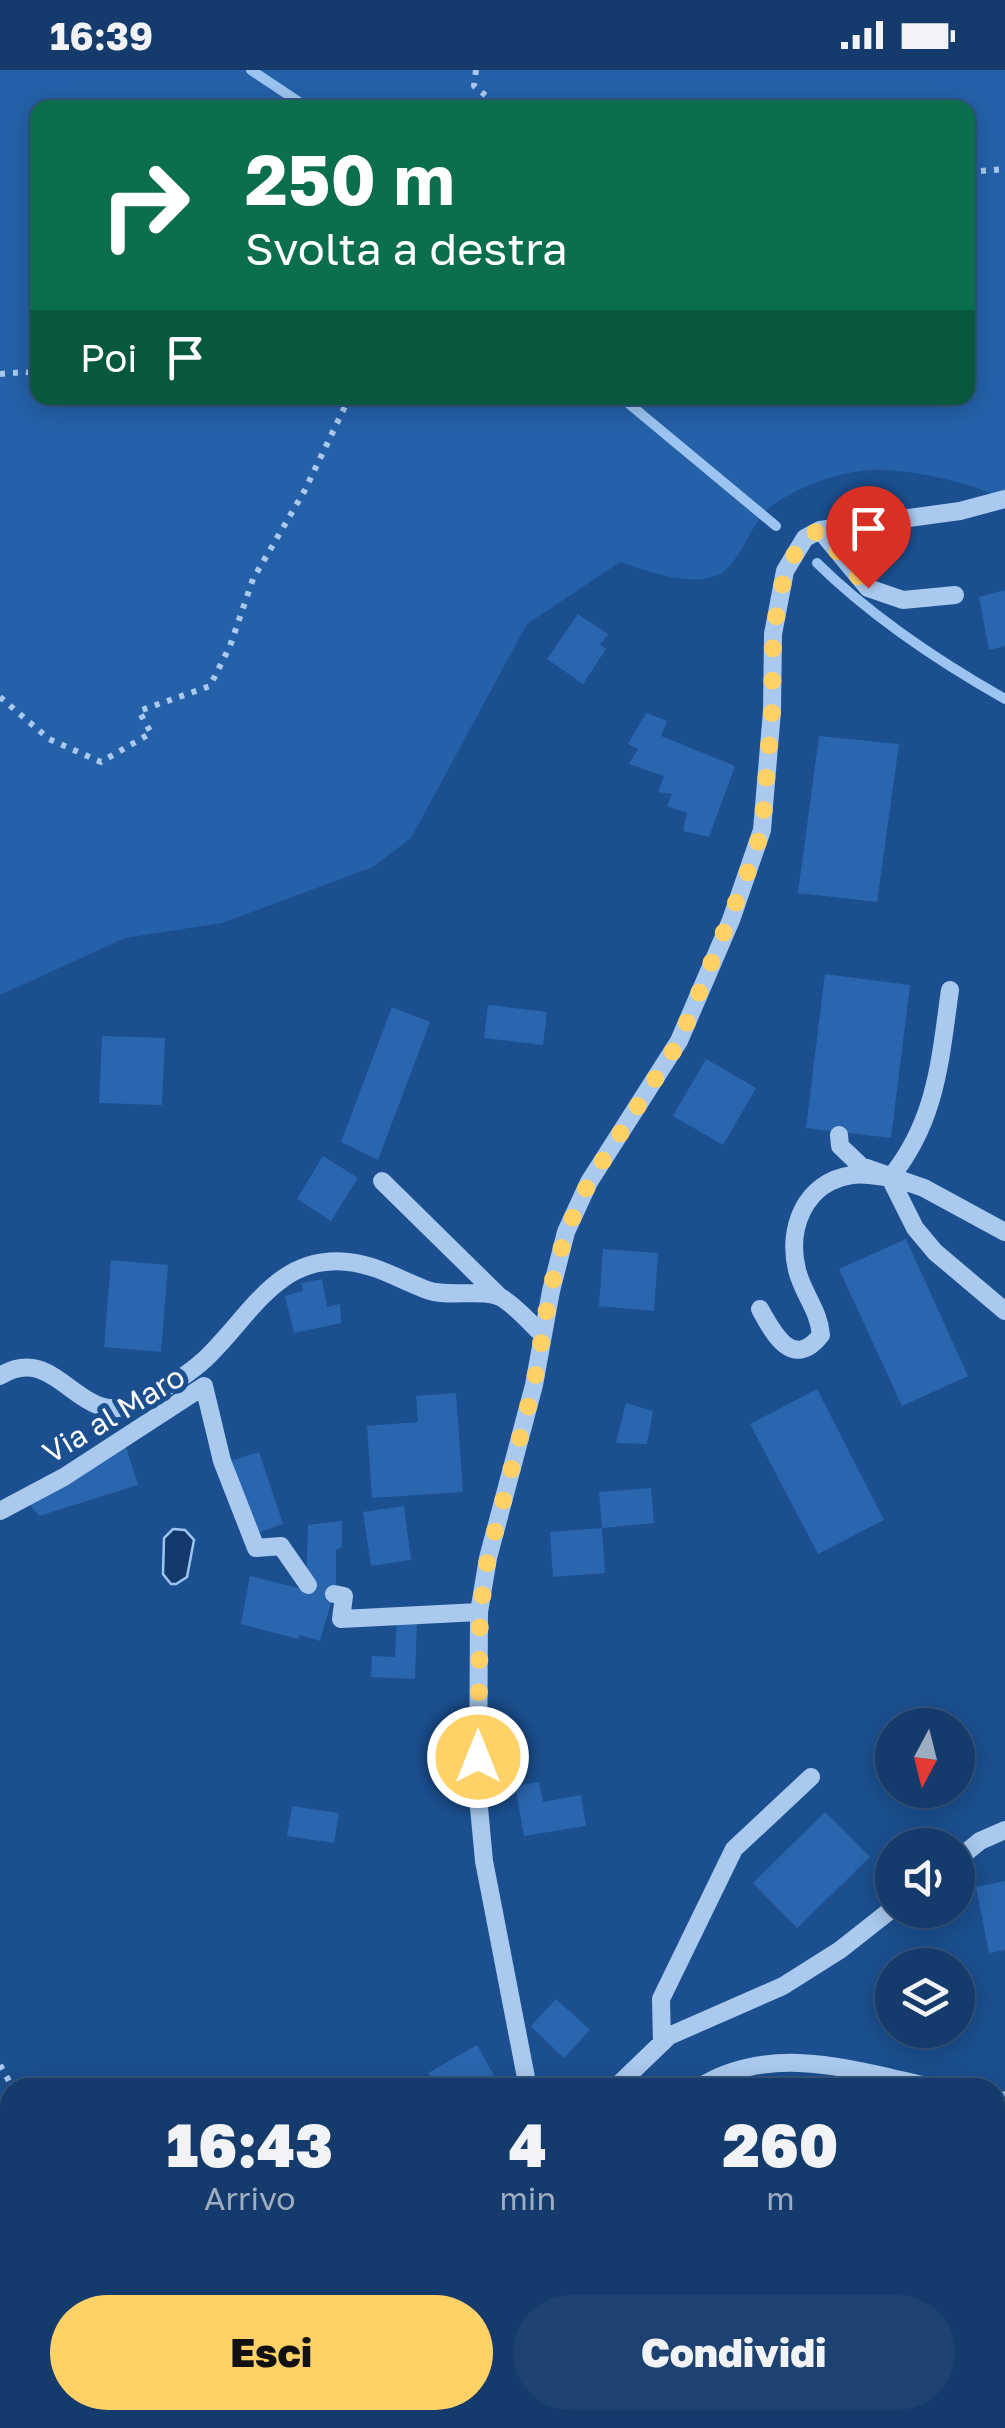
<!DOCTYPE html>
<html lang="it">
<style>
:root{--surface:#143b6b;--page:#1d4271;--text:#f1f3f6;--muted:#9dadc1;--line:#33557e;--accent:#ffd166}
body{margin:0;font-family:"Golos Text",sans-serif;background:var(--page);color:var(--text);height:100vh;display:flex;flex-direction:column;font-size:38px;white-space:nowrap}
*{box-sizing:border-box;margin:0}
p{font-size:32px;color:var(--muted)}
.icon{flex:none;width:55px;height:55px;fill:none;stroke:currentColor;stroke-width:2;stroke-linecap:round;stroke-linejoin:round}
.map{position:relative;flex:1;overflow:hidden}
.drawer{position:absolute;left:0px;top:2008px;width:1005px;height:352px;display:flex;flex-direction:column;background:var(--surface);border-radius:30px 30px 0 0;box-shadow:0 5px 25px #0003,0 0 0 2px var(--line)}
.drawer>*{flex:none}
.hud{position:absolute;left:30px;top:30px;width:945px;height:305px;border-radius:20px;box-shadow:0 5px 25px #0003,0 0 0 2px var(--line);background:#0b6e4f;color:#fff;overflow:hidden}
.needle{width:65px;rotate:187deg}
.tools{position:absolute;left:875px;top:1638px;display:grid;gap:20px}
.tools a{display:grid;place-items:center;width:100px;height:100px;border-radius:50%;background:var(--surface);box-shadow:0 5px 25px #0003,0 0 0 2px var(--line);font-size:50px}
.pin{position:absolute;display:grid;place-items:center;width:85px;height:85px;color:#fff;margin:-102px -42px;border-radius:50% 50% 50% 0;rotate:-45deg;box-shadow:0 0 10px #0007}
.pin .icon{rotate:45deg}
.me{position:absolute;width:110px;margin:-55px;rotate:0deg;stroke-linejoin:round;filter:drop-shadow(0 0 8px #0008)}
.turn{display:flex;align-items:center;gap:35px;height:210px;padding:0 50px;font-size:45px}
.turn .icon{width:130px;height:130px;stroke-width:2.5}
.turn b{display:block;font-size:70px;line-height:85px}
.then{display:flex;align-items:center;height:95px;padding:0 50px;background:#0003;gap:20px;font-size:38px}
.eta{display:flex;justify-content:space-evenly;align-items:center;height:170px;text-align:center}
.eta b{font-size:60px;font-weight:800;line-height:70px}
.primary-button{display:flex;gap:20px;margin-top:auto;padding:20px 50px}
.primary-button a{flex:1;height:115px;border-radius:60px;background:var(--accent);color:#111;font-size:40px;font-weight:800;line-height:115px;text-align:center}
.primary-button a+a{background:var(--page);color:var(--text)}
.status{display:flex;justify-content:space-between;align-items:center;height:70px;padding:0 50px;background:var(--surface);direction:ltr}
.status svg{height:28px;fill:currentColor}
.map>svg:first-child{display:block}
</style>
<div class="status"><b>16:39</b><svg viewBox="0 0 49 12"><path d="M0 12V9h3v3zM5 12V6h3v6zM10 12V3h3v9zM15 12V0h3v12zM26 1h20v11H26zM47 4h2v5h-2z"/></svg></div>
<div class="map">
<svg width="1005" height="2358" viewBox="0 0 1005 2358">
<rect width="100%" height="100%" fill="#1b4f8f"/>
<!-- green -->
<path fill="#2461a8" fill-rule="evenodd" d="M0,0H1005V430C976,413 904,398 870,400C838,402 794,418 769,438C751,453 739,496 718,505C687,517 650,502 620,492L527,554L411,768L373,797L222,853L125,868L0,925ZM38,38H968V328H38Z
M995,2251L1005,2255V2358H890L884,2350H995Z"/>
<!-- water -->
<path fill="#123a6d" stroke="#9cc4f0" stroke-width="2.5" d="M173,1459L185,1460L194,1470L187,1507L176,1514H171L163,1504L164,1468Z"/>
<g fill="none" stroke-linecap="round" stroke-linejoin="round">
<!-- stream -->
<path stroke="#9cc4f0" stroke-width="10" d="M251,0L308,38
M622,328L776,456
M817,493C872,547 938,591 1005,629"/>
</g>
<!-- building -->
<path fill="#2a66ad" d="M1005,520V576L989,580L979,527Z
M578,544L608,564L600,575L606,579L583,614L547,589Z
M646,643L667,651L661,666L735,696L709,767L683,761L687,743L667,736L672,724L658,722L664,706L629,694L638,679L628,674Z
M819,666L899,674L877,832L798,823Z
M825,904L910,915L891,1068L806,1058Z
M488,935L547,942L543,975L484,968Z
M392,937L430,952L378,1090L341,1072Z
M102,966L165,968L162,1035L99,1033Z
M706,989L756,1018L723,1075L673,1046Z
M323,1086L358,1108L331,1151L297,1129Z
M906,1169L968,1306L902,1336L839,1199Z
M603,1179L658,1183L654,1241L599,1236Z
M111,1190L168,1195L161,1282L104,1277Z
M322,1209L327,1237L340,1234L341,1253L294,1263L285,1226L303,1221L301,1213Z
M817,1319L884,1450L818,1484L750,1354Z
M456,1323L463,1422L372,1428L367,1356L418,1352L416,1326Z
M626,1333L653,1341L647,1374L616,1373Z
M125,1374L138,1415L39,1446L27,1431Z
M259,1382L283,1454L254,1464L227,1392Z
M651,1418L654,1453L602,1458L599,1422Z
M404,1436L411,1490L371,1496L363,1442Z
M342,1451V1477L336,1480V1516L320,1571L300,1565L298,1569L241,1554L250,1506L306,1520L308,1455Z
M602,1458L605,1503L553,1507L550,1462Z
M397,1550L417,1552L415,1609L371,1607L372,1586L395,1587Z
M539,1712L543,1732L581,1725L586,1756L524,1766L515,1716Z
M292,1736L339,1743L334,1773L287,1766Z
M825,1742L870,1787L797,1858L753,1813Z
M1005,1811V1880L989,1883L976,1817Z
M556,1929L590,1960L564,1988L531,1956Z
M477,1975L501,2018H437L428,2003Z
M0,2340L10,2342V2350H46L44,2358H0Z
M484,2350H533L532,2358H482Z
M797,2350H880L886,2358H786Z"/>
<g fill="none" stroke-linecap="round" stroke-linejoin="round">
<!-- path -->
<path stroke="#a9c9ee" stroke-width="6" stroke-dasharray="5 8" stroke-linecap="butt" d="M476,0L474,16L496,34V38
M968,102L1005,99
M0,304L25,302L38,304
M0,627L49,669L101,692L151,663L139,641L210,616L230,576L253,509L305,420L349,328
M0,1995L13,2018
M708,2350L713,2358
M54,2358L55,2350
M747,2358L759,2350"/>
<!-- minor -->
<path stroke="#a9c9ee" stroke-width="18" d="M820,460L868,518L903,530L955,525
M839,1065L840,1076L861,1096L924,1118L1005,1162
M890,1108C937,1050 940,990 950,920
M890,1108L915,1158L935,1182L1005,1241
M382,1111L500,1227
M760,1239C773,1263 793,1301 821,1265C819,1240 803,1224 797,1200C787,1159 804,1112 852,1105C864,1103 878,1106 890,1108
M0,1306C55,1271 78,1356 131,1335C154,1326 185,1307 203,1291C249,1249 276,1184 348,1192C377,1195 400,1210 427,1220C448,1228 484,1218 502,1228C517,1237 530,1253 542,1264
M0,1441L64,1407L204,1316L222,1391L256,1478L281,1476L308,1515
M334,1524L344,1526L341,1549L479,1542
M958,1789L980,1771L1005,1760
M662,1973L661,1929L734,1779L811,1707
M528,2018L484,1791L478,1727L479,1542L488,1488L534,1315L551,1221L566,1162L589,1112L679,971L731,850L762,760L772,641L773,564L785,501L805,468L820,460L960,441L1005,429
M615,2018L669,1966L783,1916L840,1880L892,1839
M698,2018C771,1971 857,2001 935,2018
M995,2029L1005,2031
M569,2350V2358
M612,2350L618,2358
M661,2350L666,2358
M264,2358L272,2350"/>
</g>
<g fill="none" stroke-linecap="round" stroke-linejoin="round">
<!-- route -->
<path stroke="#ffd166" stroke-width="18" stroke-dasharray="0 32.4" d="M478,1687L480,1542L488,1488L534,1315L550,1221L566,1162L589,1112L679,972L744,813L762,760L772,641L773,564L785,501L804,468L820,460L868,518"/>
</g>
<g text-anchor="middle" stroke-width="10" stroke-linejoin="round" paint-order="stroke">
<!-- street labels -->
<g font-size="30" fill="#fff" stroke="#1b4f8f">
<text transform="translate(114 1345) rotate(-31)" y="10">Via al Maro</text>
</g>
</g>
</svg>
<div class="tools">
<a><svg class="needle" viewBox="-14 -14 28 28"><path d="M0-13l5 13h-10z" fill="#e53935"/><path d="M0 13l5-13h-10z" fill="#9dadc1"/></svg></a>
<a><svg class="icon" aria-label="sound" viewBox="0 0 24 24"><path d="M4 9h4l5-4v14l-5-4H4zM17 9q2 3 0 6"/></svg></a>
<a><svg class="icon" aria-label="layers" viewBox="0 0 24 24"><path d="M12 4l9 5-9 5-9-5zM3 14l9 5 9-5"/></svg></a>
</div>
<div class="pin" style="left:868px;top:518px;background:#d93025"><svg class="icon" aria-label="arrive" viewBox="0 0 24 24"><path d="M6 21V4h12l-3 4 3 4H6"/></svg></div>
<svg class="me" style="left:478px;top:1687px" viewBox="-20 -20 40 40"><circle r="17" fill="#ffd166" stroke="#fff" stroke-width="3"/><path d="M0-11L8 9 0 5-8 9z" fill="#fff"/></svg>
<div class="hud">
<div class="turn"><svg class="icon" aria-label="right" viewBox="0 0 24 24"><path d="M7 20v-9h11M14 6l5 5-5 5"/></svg><div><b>250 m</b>Svolta a destra</div></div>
<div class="then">Poi<svg class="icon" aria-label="arrive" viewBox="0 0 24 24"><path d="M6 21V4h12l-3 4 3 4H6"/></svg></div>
</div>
<section class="drawer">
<div class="eta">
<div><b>16:43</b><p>Arrivo</p></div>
<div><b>4</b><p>min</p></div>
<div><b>260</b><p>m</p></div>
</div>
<div class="primary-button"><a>Esci</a><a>Condividi</a></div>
</section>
</div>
